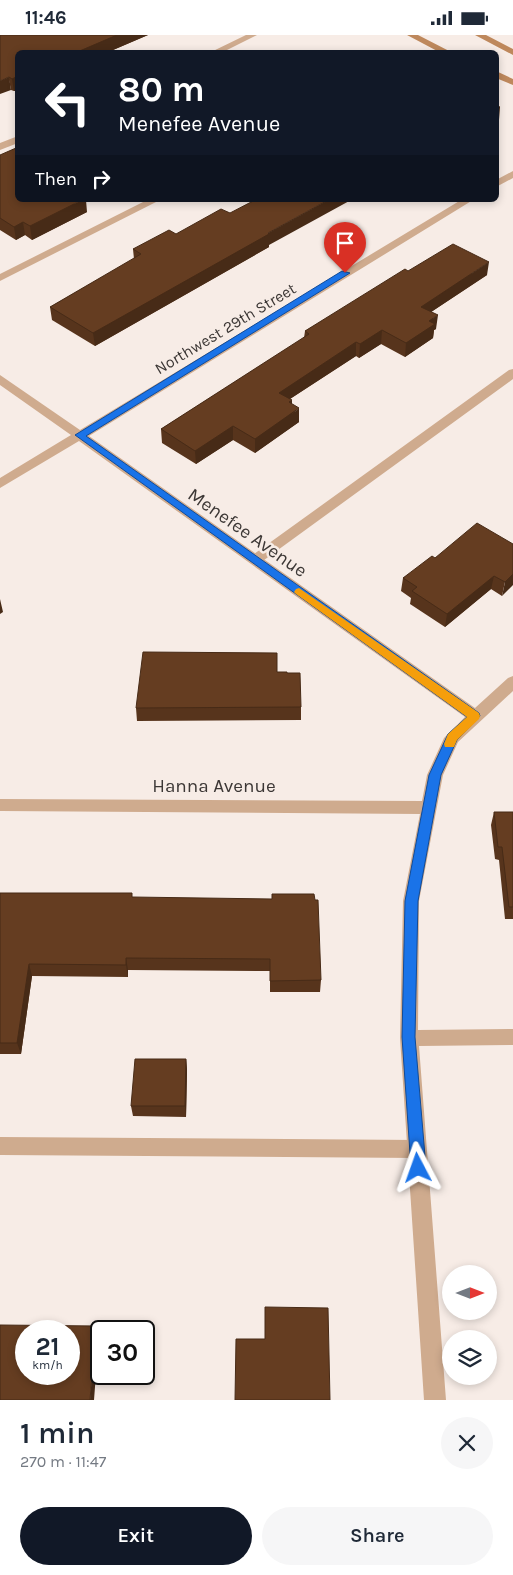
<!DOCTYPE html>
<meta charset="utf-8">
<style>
:root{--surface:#fff;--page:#f6f6f7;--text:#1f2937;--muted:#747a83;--accent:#111827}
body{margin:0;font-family:Karla,sans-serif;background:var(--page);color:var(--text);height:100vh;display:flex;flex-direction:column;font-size:19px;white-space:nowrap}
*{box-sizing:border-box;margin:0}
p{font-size:16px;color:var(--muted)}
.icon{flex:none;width:28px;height:28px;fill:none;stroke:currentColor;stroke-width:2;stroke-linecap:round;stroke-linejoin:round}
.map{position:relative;height:1365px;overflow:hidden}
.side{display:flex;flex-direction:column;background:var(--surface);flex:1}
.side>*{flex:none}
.guide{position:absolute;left:15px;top:15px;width:484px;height:152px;border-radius:8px;box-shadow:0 2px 8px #0003;background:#111827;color:#fff;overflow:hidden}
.needle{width:32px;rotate:90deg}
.controls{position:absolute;left:442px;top:1230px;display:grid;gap:10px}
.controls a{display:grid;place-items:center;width:55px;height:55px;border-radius:50%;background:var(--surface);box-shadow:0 2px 8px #0003;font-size:25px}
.speed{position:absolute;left:15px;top:1285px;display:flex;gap:10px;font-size:25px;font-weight:700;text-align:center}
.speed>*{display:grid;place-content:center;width:65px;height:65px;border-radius:50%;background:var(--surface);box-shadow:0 2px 8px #0003;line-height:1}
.speed small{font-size:12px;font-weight:400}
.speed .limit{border:2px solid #111;border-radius:8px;background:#fff;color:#111}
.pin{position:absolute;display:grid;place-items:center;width:42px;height:42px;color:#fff;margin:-51px -21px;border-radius:50% 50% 50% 0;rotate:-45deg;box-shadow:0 0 5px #0007}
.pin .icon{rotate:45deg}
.me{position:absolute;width:55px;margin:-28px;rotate:356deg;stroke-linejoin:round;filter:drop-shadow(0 0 4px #0008)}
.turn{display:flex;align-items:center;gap:18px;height:105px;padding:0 20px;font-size:22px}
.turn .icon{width:65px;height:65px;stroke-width:2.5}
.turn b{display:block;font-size:35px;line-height:42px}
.then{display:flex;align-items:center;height:48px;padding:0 20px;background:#0003;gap:10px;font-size:19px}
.round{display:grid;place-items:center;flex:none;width:52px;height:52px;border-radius:26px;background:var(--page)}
.head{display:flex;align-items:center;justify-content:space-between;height:85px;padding:0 20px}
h1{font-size:30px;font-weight:600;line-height:38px}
.button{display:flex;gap:10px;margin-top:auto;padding:10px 20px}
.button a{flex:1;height:58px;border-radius:30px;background:var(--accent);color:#fff;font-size:20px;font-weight:600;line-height:58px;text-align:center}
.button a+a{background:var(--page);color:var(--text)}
.status{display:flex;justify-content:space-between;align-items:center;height:35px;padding:0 25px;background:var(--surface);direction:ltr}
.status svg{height:14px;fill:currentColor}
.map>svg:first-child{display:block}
</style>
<div class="status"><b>11:46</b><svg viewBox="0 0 49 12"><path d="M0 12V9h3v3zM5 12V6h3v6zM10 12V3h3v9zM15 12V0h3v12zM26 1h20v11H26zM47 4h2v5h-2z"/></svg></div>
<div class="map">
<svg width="513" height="1365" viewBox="0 0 513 1365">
<rect width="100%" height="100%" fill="#f7ece6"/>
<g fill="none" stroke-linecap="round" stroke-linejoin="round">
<!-- lane -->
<path fill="#cfab8e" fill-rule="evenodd" d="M147,165H160L0,246V239Z
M513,334V344L260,528H250L248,525L250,522L509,335Z
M0,1102L417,1105L424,1107L426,1114L424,1121L417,1123L0,1120Z"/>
<!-- street -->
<path fill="#cfab8e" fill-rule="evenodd" d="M246,0H257L221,18H209Z
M18,101V108L0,115V108Z
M513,136V143L496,152V145Z
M461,165H473L89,401L475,673L508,643L513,641V656L458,707L443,740L419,866L418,995L513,994V1010L419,1011L446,1365H424L400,1003L403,866L420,779L0,776V764L422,766L427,740L444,703L465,682L79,406L0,453V443L71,400L0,350V340L80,395Z"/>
<!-- secondary -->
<path fill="#be885c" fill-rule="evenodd" d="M407,0H418L453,18H441Z
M475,0H486L513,14V20Z
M496,36L513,44V50L496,43Z"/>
</g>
<!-- wall -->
<path fill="#57341c" d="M0,0H148L106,18H18V55L14,56L11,55Z
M0,120L87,177L32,205L25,200L16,205L0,195Z
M176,199L269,210V212L95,311L52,285L50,272L134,224L133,214Z
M408,236L487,240L431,277L436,294L434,295L433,303L405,322L381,309L359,323L356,321L290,364L299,387L255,418L233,405L196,429L162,408L161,394L304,303L305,296Z
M513,509L502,561L491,554L445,592L410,569L411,563L401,556L403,543L435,523Z
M277,637L287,638L301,672V685L137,686L136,673Z
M494,777H513V884H505L499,825L495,824L491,790Z
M0,858L133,862L321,945L320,957H270V936L128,935V942L32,941L21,1019H0Z
M186,1024L187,1035L186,1082L133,1081L131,1071Z"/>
<!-- shaded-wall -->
<path fill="#472b17" d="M117,0H148L106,18H75Z
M18,41V55L14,56L12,44Z
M9,42L11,55L0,59V46Z
M500,72L499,85L496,86V75Z
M82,165H86L87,177L32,205L30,191Z
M328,165H351L269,210V212L95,311L93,298L268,198Z
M23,187L25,200L16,205L14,192Z
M489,227L487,240L419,285L421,272Z
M438,280L436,294L434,295L433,303L405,322L406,308L429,286Z
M382,295L381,309L359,323L360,309Z
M356,307V321L279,371V358Z
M292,365V379L299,373V387L255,418V404L289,367Z
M233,391V405L196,429L195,416Z
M513,539V550L502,561L505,547Z
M494,541L491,554L445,592L447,579Z
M0,564L3,577L0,579Z
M126,923L128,935V942L126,930Z
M29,929L32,941L21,1019L17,1008Z
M186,1024L187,1035L186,1082L185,1071Z
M96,1291L99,1299L94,1365H90Z"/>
<!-- building -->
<path fill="#653d21" stroke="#472b17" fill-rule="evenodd" d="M0,0H117L75,18H18V41L12,44L9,42L0,46Z
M496,71L500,72L496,75Z
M16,113L18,114V165H82L30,191L23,187L14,192L0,183V120Z
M255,165H328L268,198L269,199L93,298L50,272L141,219L133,214L169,195L176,199L221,174L230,178Z
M453,209L489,227L421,272L438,280L429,286L435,289L406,308L382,295L360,309L356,307L279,358L292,365L289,367L299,373L255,404L233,391L195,416L161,394L309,299L305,296L405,234L408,236Z
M477,488L513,509V539L505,547L494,541L447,579L412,556L417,552L403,543L432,521L435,523Z
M143,617L277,618V637H287V638H300L301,672L136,673Z
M494,777H513V872H509L502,812H498Z
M0,858H132V862L272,864V859H314L315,865H318L321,945L270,946V924L126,923V930L29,929L17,1008H0Z
M135,1024H186L185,1071H131Z
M265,1272L328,1273L330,1365H235L236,1304H265Z
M0,1290L96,1291L90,1365H0ZM26,1296H69V1339H26Z"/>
<!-- route -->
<path fill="#1a73e8" stroke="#114b97" d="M342,236L350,238L86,401L479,678L480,681L457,705L441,740L418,866L415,1002L426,1133L424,1138L418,1140L413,1138L411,1133L402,1002L405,866L429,740L448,699L467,682L75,400Z"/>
<!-- slow -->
<path fill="#f59e0b" d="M299,553L479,678L480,681L479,684L457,705L454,712H445L444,709L448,699L467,682L296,559L294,557L296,554Z"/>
<g text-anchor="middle" stroke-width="5" stroke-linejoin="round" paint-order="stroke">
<!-- far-street labels -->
<g font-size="16" fill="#3c3735" stroke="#f7ece6">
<text transform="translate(225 293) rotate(-31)" y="6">Northwest 29th Street</text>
</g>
<!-- street labels -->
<g font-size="19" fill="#3c3735" stroke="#f7ece6">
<text transform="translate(248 497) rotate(35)" y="7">Menefee Avenue</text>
<text x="214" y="757">Hanna Avenue</text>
</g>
</g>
</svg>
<div class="controls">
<a><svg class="needle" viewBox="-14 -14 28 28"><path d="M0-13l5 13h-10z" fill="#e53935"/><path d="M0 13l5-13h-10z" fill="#747a83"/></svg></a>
<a><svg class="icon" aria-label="layers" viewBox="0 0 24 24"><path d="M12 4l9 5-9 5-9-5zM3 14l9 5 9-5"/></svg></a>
</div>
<div class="speed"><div>21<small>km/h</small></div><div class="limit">30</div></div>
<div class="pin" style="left:345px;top:238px;background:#d93025"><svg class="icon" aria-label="arrive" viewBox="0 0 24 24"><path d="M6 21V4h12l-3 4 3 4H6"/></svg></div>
<svg class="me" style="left:418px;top:1133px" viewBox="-20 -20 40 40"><path d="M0-17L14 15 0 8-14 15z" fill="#1a73e8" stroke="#fff" stroke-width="4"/></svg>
<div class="guide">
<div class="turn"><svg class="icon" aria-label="left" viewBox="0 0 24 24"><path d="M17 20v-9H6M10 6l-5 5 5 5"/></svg><div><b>80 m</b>Menefee Avenue</div></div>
<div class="then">Then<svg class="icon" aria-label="right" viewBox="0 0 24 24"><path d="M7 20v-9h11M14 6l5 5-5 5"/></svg></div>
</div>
</div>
<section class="side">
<div class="head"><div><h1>1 min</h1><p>270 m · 11:47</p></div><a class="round"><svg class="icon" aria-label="close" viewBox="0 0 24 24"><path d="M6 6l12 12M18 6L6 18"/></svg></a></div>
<div class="button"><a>Exit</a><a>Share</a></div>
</section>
